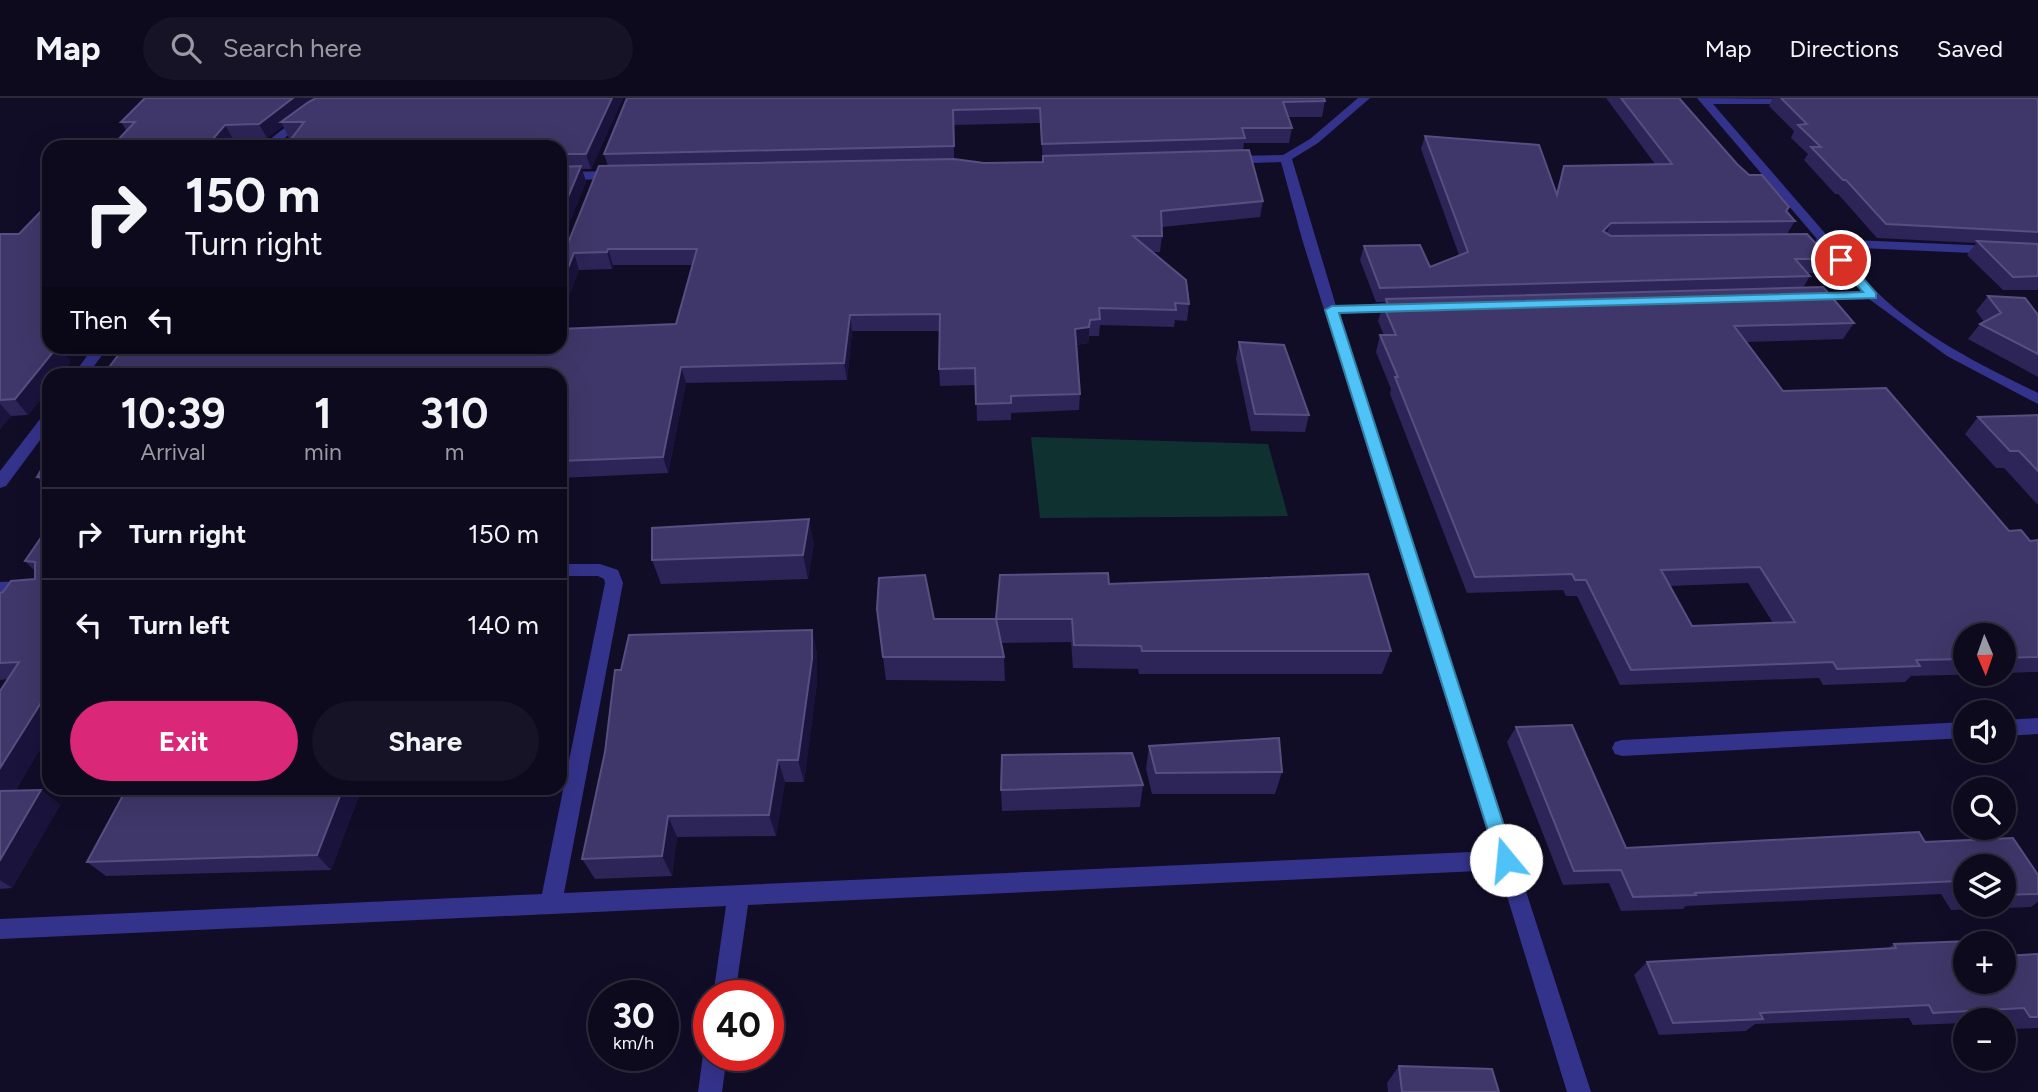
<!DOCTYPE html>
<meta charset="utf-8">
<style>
:root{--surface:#0d0a1d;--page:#161326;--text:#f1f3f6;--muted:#9a9aa4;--line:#2d2b3b;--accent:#db2777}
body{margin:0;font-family:Figtree,sans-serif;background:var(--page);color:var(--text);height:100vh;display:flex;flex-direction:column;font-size:26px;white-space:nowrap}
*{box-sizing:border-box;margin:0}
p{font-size:23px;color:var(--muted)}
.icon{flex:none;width:38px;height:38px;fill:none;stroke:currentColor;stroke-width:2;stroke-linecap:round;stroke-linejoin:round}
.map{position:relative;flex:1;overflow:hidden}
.details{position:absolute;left:42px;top:270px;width:525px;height:427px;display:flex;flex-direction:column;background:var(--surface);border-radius:21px;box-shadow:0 7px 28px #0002,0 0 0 2px var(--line)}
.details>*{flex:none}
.banner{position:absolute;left:42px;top:42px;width:525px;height:214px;border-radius:21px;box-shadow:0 7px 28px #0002,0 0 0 2px var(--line);background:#0d0a1d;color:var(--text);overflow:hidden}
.needle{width:46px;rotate:178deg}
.buttons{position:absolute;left:1953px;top:525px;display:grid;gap:14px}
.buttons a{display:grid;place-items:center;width:63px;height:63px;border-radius:50%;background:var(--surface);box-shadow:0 7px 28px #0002,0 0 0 2px var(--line);font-size:35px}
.speed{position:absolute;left:588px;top:882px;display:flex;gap:14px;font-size:35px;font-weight:700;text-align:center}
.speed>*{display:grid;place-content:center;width:91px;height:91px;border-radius:50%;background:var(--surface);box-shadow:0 7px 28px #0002,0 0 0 2px var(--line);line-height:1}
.speed small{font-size:18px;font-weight:400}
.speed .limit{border:10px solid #d22;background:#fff;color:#111}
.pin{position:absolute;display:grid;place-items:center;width:60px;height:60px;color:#fff;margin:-30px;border:4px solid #fff;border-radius:50%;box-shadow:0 2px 7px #0007}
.me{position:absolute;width:77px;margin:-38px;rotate:343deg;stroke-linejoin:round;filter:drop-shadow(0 0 5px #0008)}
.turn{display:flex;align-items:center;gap:24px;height:147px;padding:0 28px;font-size:32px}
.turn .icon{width:91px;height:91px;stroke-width:2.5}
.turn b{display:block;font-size:49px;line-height:60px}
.then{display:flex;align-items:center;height:66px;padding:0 28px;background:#0003;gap:14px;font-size:26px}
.eta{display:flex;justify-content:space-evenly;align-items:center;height:119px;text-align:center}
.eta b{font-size:42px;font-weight:700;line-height:49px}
.cta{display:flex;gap:14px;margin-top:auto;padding:14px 28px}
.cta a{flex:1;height:80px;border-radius:42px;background:var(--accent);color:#fff;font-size:28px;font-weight:700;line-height:80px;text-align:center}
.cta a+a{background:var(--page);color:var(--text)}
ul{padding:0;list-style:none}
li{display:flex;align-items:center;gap:21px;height:91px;padding:0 28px;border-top:2px solid var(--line)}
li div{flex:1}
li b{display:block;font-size:26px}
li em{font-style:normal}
header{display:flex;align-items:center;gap:42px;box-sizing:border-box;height:98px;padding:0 35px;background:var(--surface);border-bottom:2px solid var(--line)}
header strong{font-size:33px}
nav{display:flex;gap:38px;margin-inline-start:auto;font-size:24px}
.search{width:490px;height:63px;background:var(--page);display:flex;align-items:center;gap:18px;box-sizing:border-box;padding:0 24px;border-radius:38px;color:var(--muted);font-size:26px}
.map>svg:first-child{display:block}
</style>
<header>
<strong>Map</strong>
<div class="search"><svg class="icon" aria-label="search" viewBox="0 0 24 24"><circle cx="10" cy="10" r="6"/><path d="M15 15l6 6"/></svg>Search here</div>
<nav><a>Map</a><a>Directions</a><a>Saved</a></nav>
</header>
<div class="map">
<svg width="2038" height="994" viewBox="0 0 2038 994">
<rect width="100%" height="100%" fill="#110d27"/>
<!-- green -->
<path fill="#0f3230" d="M1031,339L1268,346L1288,418L1040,420Z"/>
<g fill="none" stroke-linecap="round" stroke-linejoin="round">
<!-- minor -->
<path fill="#34338b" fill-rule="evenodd" d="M333,0H346L313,18L273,49H260L305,14Z
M1358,0H1370L1318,45L1292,61L1336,208L1405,204L1412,208L1405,212L1339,216L1591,994H1567L1499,772L748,807L735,898H713L726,808L0,841V821L542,796L605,485L604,481L598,478H560V466H600L618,472L623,485L564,795L1493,753L1302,141L1281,64L1228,66L1222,62L1228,58L1283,57L1310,41Z
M1697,0L1800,1L1801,3L1796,6H1713L1830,141L2038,150V158L1837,149C1850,164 1862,180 1877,194C1921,238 1983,268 2038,295V306L1947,258L1869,201L1802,202V196L1807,195L1862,193L1823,148L1816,147L1815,144L1817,141Z
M560,74L619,73L625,77L619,81L560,82Z
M94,248H109L88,276H74Z
M49,314V330L6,388L0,390V373L44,316Z
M49,482V496L0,498V484Z
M2038,620V636L2004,638V622Z
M1965,624V640L1622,658L1615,656L1612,650L1615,644L1622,642Z
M709,948V957H727L722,994H698L703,957Z"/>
</g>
<!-- wall -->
<path fill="#2d2457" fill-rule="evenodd" d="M145,0H623L591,71H582L586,84L560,147V49L289,40L283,28L267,40L233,41L227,49H111L126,32L121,24Z
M627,0L1325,3L1322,19H1288L1292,30L1289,45H1244L1243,52L1263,103L1260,119L1162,129V138L1160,154H1152L1189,206L1187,223L1175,222L1174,229L1100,227L1099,238H1089L1088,245L1077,247L1080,296L1079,312L1011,315V322L977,323L976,287L940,288L939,271L940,233H852L847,282L686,285L668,375L560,380V276L676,226L693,167H613L612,171L579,172L560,221V157L564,155L608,68L604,56ZM1040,25L1043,64L984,65L954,61V27Z
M1606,0H1679L1737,66L1795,123L1787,136L1830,161L1822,175H1808L1810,178L1803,190L1854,225L1843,241L1746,244L1783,293L2009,433L2030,443L2038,442V574L2004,575V537H1965V576H1984L1911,578L1905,584L1823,587L1819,580L1620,587L1577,498H1566L1563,492L1467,495L1390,296L1391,291L1376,254L1380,237H1384L1378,223L1383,207H1384L1385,204H1376L1360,162L1364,148L1430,169L1459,157L1421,51L1425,38L1556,94L1564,68L1655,66ZM1748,485L1773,525L1692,528L1669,488Z
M1773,0H2038V192H2003L1967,157L1976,145L1877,140L1838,96H1835L1804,62L1808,56L1791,40L1794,33L1769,8Z
M0,136L67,259L71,264L49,276V291L28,317L11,318L0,331Z
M1988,198L2038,217V279L1968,241L1980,226L1984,224L1976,213Z
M1239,244L1309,317L1305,334L1251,333L1236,261Z
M2038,317V407L2004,370H1996L1965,336L1978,319Z
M49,358V393L37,379Z
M49,428V636L15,693L41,692L60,707L12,790L0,791V593L8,581L0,582V495L3,494L35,481V473L25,463Z
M814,445L808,481L661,486L652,462Z
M1109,486L1391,553L1382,576H1139L1138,571L1073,570L1071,544L1001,545L1004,559L1005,583L886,582L883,559L934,521H996Z
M812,532L817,556V584L804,684H785L776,738L677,739L672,778L595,781L582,761L605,654L621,572Z
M1516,629L1626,750L1925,744L2038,777V804L2031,809L1951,812L1941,796L1686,808L1683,811L1621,813L1609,785L1563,787L1507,644ZM1965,768H2004V807H1965Z
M1149,648L1282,674L1275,696H1152L1146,671Z
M1143,687L1140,709L1002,713L1001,692Z
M127,690H362L331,772L106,778L87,764Z
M1894,846L1965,884L2038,856V930L2008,931L2004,925V922H1965V925L1913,927L1909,920L1755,926L1746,933L1659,937L1634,877L1647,864L1888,850Z
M1399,968L1499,994H1388L1387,985Z"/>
<!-- shaded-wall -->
<path fill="#1a133c" d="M293,0H327L281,24L283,28L267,40L259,26Z
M612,0H623L591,71L586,56Z
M225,27L233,41L227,49H206Z
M581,68L586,84L560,147V118Z
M1611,125L1605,139L1603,133Z
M608,151L613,167L612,171L607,154Z
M574,155L579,172L560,221V190Z
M850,217L852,233L847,282L844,265Z
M1090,222L1088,245L1075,247V231Z
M76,248L67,259L71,264L61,276H49V291L28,317L15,301L51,249Z
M681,269L686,285L668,375L663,359Z
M0,306L11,318L0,331Z
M809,421L814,445L808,481L803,457Z
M812,532L817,556V584L804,684L798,662Z
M49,592V636L5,709L0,705V670Z
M778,662L785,684L776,738L769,717Z
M343,690H362L331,772L317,757Z
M41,692L60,707L12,790L0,782V762Z
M668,718L677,739L672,778L662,758Z"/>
<!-- building -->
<path fill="#3f3769" stroke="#574f80" stroke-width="2" fill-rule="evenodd" d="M145,0H293L259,26L225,27L206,49H111L135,24H121Z
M316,0H612L586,56H560V49H285L304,24H281L307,5Z
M627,0H1324L1325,3L1283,4L1292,30H1242L1245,40L1042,46L1040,10L953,12L954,48L604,56Z
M1621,0H1679L1737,66L1749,77H1762L1789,109L1786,113L1795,123L1611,125L1603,133L1611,138L1807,136L1830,161H1795L1810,178L1380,190L1364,148L1420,147L1430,169L1468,154L1425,38L1539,47L1557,97L1564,68L1672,66Z
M1781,0H2038V134L1886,126L1846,82H1843L1811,49H1821L1798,27L1807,26Z
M1249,52L1263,103L1161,113L1162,138H1133L1186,182L1189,206L1175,205L1176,212L1099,210L1100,221L1090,222L1089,229L1075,231L1080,296L1011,298V305L976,306L975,270L939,271L940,216L850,217L844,265L681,269L663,359L560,363V276H104L125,248H560V231L676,226L697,151H608L607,154L574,155L560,190V157L564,155L599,68L954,61L984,65L1043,64V58Z
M581,68L560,118V69Z
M49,105V248H58L15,301L0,302V136H19Z
M1977,143L2038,146V178L2013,179Z
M1823,189L1854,225L1734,228L1783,293L1886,290L2009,433L2021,432L2030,443L2038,442V559L2004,560V537H1965V561L1916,562L1920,568L1837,571L1833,564L1631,572L1586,482H1575L1572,476L1475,479L1395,279H1398L1380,237H1396L1383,207H1388L1386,201ZM1760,469L1795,524L1692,528L1661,472Z
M1988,198L2025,200L2038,217V256L1980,226L2001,215Z
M1239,244L1284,247L1309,317L1255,316Z
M2038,317V373L2019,353H2010L1978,319Z
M49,358V378L37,379Z
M809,421L803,457L652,462V430Z
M49,428V592L0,670V593L19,564L0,565V495L3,494L11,483L35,481V464L25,463Z
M1108,475L1109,486L1368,476L1391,553H1142L1141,548L1074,547L1072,521H996L1000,477Z
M925,477L934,521H996L1004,559H883L877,511L879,480Z
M812,532V561L798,662H778L769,717L668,718L662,758L582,761L605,654L615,572H621L629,537Z
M1572,627L1626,750L1919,734L1925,744L2013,740L2038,777V796L2004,797V768H1965V792L1959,783L1695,795L1696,797L1633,799L1621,772L1574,773L1516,629Z
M1279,640L1282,674L1156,675L1149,648Z
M1132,655L1143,687L1001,692L1002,657Z
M127,690H343L317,757L87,764Z
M41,692L0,762V693Z
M1970,843L1971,845H1965V884H2004V858L2038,856V919H2030L2024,910L1933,915L1929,907L1760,915L1763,921L1673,925L1647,864L1896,850L1894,846Z
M1399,968L1492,971L1499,994H1402Z"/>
<!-- route -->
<path fill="#4fc3f7" stroke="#337fa1" stroke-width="2" d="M1837,160H1846L1876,195V200L1339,215L1515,762L1513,768L1506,770L1499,768L1325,212L1332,208L1863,194L1837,165Z"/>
</svg>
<div class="buttons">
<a><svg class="needle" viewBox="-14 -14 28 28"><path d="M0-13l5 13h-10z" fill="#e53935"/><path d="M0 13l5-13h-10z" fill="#9a9aa4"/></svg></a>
<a><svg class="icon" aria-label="sound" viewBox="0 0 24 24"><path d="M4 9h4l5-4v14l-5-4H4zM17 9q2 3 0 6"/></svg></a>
<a><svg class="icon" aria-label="search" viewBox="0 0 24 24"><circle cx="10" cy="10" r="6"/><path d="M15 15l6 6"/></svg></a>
<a><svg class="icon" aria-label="layers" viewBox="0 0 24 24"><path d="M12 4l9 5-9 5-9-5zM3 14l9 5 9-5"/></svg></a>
<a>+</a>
<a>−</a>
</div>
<div class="speed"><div>30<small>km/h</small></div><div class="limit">40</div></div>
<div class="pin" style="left:1841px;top:162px;background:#d93025"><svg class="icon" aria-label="arrive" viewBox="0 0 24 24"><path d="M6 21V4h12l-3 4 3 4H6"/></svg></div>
<svg class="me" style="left:1506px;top:762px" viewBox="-20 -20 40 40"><circle r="19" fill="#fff"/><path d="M0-13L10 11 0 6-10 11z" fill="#4fc3f7"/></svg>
<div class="banner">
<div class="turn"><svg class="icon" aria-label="right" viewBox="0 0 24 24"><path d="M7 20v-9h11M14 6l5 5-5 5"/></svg><div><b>150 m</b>Turn right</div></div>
<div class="then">Then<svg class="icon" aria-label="left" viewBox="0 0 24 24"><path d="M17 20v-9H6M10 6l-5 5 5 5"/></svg></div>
</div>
<section class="details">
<div class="eta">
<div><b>10:39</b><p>Arrival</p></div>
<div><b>1</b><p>min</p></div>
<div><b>310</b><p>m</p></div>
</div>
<ul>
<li><svg class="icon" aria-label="right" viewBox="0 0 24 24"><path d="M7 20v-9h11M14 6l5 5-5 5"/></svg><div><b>Turn right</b></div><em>150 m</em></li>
<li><svg class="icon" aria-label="left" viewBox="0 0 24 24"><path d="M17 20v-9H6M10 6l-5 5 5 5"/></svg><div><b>Turn left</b></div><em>140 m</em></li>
</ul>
<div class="cta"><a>Exit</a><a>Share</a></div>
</section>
</div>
